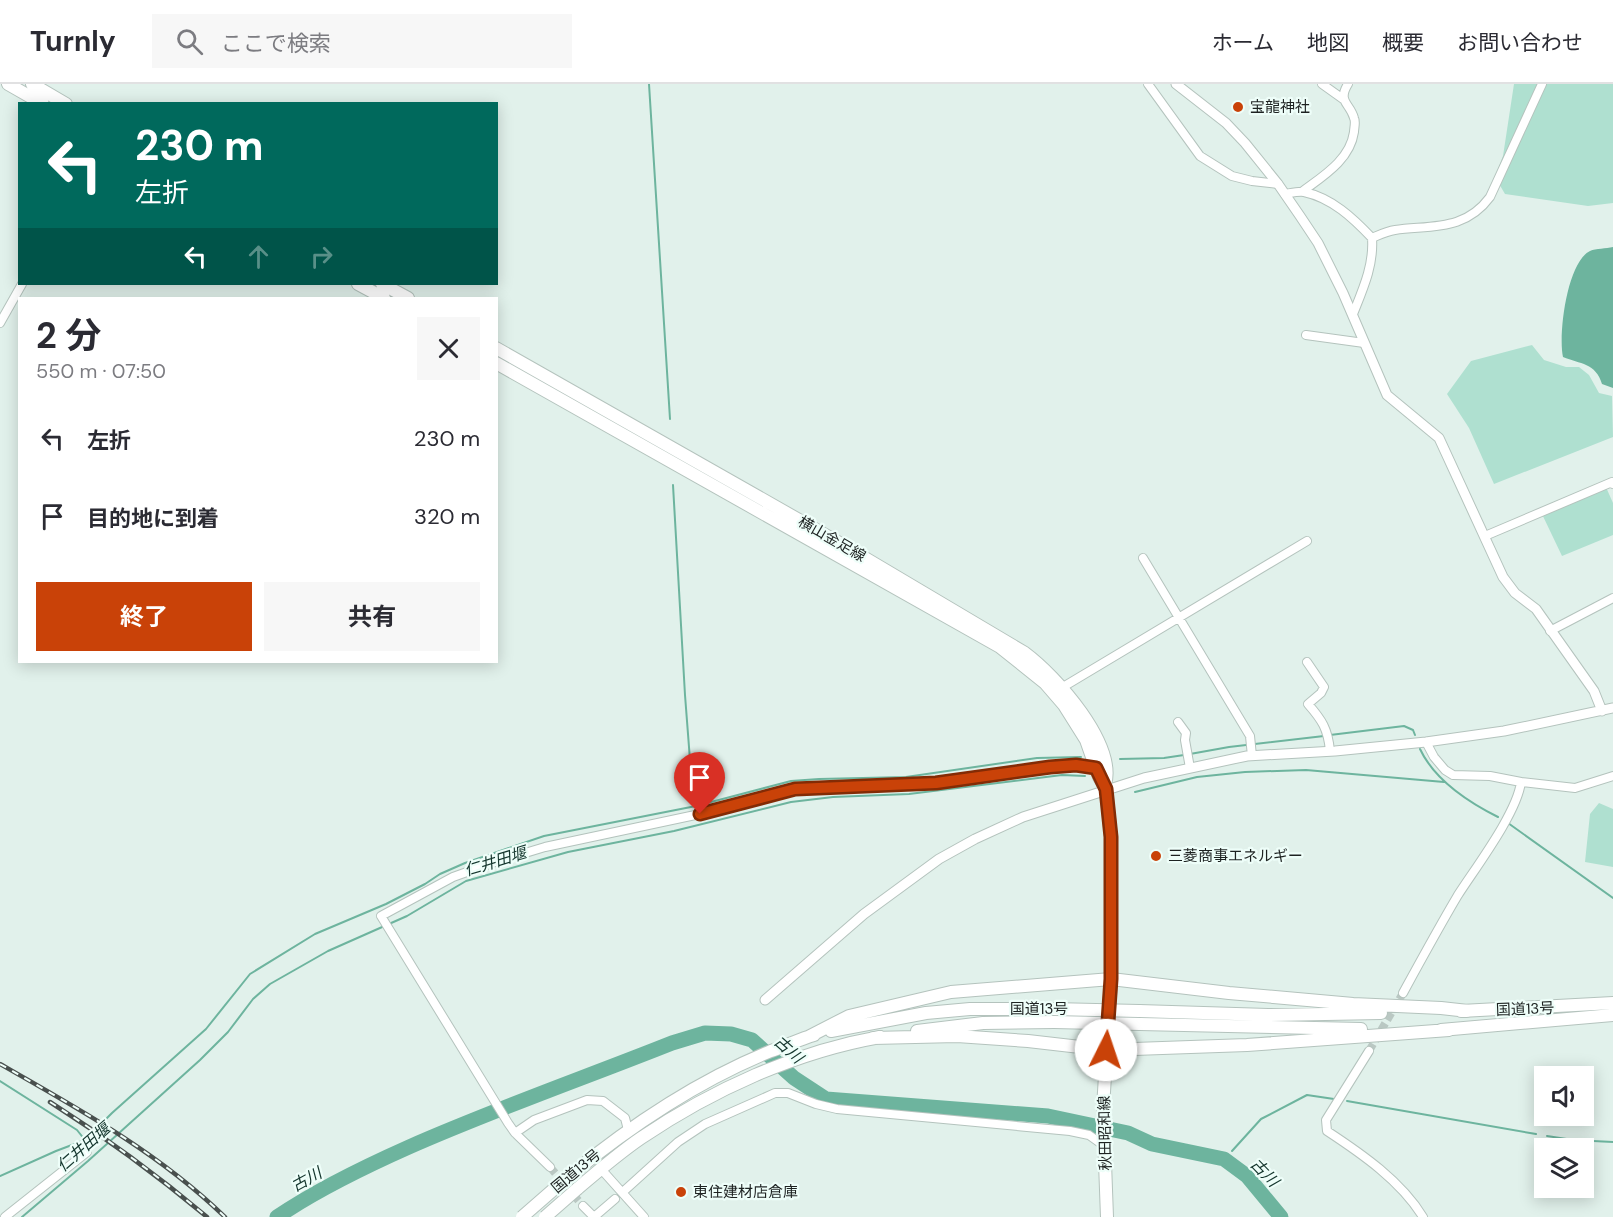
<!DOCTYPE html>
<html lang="ja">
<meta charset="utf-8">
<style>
:root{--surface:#fff;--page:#f7f7f7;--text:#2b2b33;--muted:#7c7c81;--line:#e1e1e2;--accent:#c94208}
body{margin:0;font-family:"DM Sans","Noto Sans JP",sans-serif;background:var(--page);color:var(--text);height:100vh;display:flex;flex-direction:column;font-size:22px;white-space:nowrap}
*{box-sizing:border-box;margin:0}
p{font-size:20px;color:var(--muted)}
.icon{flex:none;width:33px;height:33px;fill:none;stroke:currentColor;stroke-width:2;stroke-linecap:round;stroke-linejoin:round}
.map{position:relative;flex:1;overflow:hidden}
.sheet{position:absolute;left:18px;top:213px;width:480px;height:366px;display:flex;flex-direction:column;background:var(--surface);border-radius:0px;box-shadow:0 3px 15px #0003}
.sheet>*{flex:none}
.top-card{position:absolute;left:18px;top:18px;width:480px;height:183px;border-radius:0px;box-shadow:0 3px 15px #0003;background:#00695c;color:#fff;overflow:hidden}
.tools{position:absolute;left:1534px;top:982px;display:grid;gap:12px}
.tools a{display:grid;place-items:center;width:60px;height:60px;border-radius:0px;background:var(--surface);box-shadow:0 3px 15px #0003;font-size:30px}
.pin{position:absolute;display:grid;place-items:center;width:51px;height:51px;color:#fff;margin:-62px -26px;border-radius:50% 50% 50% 0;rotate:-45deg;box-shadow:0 0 6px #0007}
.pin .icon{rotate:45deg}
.me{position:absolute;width:66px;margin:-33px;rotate:4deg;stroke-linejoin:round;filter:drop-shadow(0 0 4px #0008)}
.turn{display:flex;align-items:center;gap:21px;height:126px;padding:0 18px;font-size:27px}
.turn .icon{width:78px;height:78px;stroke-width:2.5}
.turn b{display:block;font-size:42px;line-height:51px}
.lanes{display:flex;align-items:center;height:57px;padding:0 18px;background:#0003;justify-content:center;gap:30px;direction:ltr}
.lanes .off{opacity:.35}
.round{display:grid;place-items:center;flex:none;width:63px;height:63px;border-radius:0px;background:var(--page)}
.headline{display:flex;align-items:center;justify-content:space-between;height:102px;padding:0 18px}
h1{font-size:36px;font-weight:700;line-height:45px}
.button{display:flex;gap:12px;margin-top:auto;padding:12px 18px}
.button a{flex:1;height:69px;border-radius:0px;background:var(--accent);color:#fff;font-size:24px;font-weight:700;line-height:69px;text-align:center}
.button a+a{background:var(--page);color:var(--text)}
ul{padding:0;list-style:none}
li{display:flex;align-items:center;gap:18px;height:78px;padding:0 18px}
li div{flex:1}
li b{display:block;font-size:22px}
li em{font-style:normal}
header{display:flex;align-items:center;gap:36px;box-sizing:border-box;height:84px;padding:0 30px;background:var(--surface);border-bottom:2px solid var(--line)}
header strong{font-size:28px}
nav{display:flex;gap:33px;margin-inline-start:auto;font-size:21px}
.search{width:420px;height:54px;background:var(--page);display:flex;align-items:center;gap:15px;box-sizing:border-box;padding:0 21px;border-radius:0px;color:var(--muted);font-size:22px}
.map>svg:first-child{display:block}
</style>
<header>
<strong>Turnly</strong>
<div class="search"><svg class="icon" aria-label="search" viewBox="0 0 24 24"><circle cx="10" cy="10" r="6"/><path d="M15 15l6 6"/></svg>ここで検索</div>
<nav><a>ホーム</a><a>地図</a><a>概要</a><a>お問い合わせ</a></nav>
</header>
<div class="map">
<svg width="1613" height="1133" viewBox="0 0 1613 1133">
<rect width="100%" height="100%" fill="#e1f1eb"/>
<!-- green -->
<path fill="#afe0d0" d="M1514,0H1613V119L1588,122L1505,110L1495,93L1503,72Z
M1532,261L1544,276L1566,283H1579L1589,291L1599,309L1612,312L1613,353L1494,400L1469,344L1447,310L1471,277Z
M1605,401L1613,419V451L1562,472L1541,428Z
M1599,719L1613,725V783L1585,778L1590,730Z"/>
<!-- water -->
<path fill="#6db49e" d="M1613,163V304L1602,300C1596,279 1580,280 1563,273C1558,251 1567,178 1590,167C1596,164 1606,165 1613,163Z"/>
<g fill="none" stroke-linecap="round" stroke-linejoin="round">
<!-- stream -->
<path stroke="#6db49e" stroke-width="2" d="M649,0L670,335
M673,401L685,611L692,702L696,722
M1330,651L1404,642L1413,646L1415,651
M1420,665C1435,697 1468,718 1498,733
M1190,670L1229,663L1324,652
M1120,675L1164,674L1184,671
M1135,708L1197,693L1245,688L1306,686L1444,698
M1508,739L1613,814
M0,997L77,1046L85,1056
M1347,1017L1536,1050
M1547,1052L1573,1056L1613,1058
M1232,1067L1261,1035L1307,1011L1334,1015
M1224,1075L1226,1073
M0,1092L56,1067L85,1056L112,1029L206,945L250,890L315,850L386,820L425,800L440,790L465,779L544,752L696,722L791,697L819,695L906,693L1037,674L1081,673
M22,1133L88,1077L200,976L228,948L253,915L270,900L328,867L407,832L466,797L568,768L674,747L791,718L833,713L909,710L1062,691L1085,692"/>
<!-- river -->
<path stroke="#6db49e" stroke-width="15" d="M277,1133C318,1105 364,1083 409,1063C495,1025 584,994 672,959L705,949L731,950L752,956L794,994L826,1015L1048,1032L1128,1049L1152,1060L1224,1075L1247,1092L1281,1133"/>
<!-- minor-tunnel -->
<path stroke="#bac8c3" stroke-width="8" stroke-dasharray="8 4" stroke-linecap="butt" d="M1369,967L1403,909
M550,1083L583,1122"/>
<defs>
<path id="minor" d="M1148,0L1200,72L1232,92L1252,97L1278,100
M1322,0L1343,15
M1303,107C1323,92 1350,76 1354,48C1354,44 1356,38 1354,34C1350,19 1337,18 1348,0
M1285,110C1291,109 1299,107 1304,108C1332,114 1353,134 1372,154C1374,181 1363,205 1353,230
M1372,154C1379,151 1387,147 1395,146C1432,141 1465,147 1490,113L1542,0
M0,239L22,200
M1306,251L1364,259
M1485,452L1612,398L1613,400
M1143,474L1250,652L1252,672
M1550,547L1613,514
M1307,578L1324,603L1321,609L1308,620C1322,636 1328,645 1330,667
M1058,606L1307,457
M1178,638L1186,649L1185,656L1190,684
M1521,698L1575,704L1613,692
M1403,909C1421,876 1439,843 1458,811C1476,783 1517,729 1521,698L1490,692L1453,691L1445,686L1434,673L1426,658
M1369,967L1326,1036L1327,1047C1362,1070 1401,1097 1423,1133
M515,1049L534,1036L587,1016L603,1017L625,1034L628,1046
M550,1083L515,1049L508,1039L381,832L453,793L492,779L545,763L700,730L795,705L936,699L1050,683L1076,681L1097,684
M601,1085L644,1133
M625,1106L678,1058L705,1040L775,1009H788L816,1020L837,1025L1070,1047L1089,1051L1103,1061
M583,1122L594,1133
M5,1133L87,1068
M594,1133L615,1115"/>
<path id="tertiary" d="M1176,0L1226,39L1245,59L1278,100L1300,132L1318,159L1343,209L1387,311L1439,354L1503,493L1515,509L1536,525L1594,607L1602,627
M765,916L864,830L939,775L975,755L1023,733L1144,694L1247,672L1335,667L1426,658L1504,647L1613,624"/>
<path id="primary" d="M8,0L43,20
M32,0L66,20
M358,200L384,214
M382,200L408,214
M496,264L843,461L1025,569C1056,592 1117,660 1105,701
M496,279L1000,563L1045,599L1064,621L1086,656L1099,693L1106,705L1111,753V895L1103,1024L1107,1133"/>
<path id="trunk" d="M1139,927L1268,931L1381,929
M1461,927L1613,919
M1140,940L1361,945
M1441,946L1613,931
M831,947L926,929L970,925H1053
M917,947L983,939L1054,938
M808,953L849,932L951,908L1111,895L1229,909L1353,920L1441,924L1468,927
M873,954L957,952L1028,957L1106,966L1247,961L1449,946
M569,1092C630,1042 697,997 771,967C786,962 800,955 814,951
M577,1105C598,1087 619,1069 641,1054C712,1006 795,968 880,953"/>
</defs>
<!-- minor casing -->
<use href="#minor" stroke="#b4c3bd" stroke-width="10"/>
<!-- tertiary casing -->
<use href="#tertiary" stroke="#b4c3bd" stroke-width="11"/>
<!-- primary casing -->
<use href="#primary" stroke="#b4c3bd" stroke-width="14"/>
<!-- trunk casing -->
<use href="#trunk" stroke="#b4c3bd" stroke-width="14"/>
<!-- minor -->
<use href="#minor" stroke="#fff" stroke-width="8"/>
<!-- tertiary -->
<use href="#tertiary" stroke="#fff" stroke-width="9"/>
<!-- primary -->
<use href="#primary" stroke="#fff" stroke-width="12"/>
<!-- trunk -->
<use href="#trunk" stroke="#fff" stroke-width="12"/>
<defs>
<path id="rail" d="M0,980C79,1025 159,1069 225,1133
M50,1018C105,1053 157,1091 207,1133"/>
</defs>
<!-- rail casing -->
<use href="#rail" stroke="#49504e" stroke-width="4.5"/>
<!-- rail -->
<use href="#rail" stroke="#eefef9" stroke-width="2" stroke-dasharray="7" stroke-linecap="butt"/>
<defs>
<path id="trunk-bridge" d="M1053,925L1139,927
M1054,938L1140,940
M522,1133L569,1092
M545,1133L577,1105"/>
</defs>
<!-- trunk-bridge casing -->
<use href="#trunk-bridge" stroke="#b4c3bd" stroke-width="14" stroke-linecap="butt"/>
<!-- trunk-bridge -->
<use href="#trunk-bridge" stroke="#fff" stroke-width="12"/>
</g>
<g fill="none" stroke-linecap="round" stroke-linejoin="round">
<defs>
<path id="route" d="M700,730L795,705L936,699L1050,683L1076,681L1096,684L1106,705L1111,753V895L1106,966"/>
</defs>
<!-- route casing -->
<use href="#route" stroke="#832b05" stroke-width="15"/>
<!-- route -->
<use href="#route" stroke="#c94208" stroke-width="10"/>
</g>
<!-- markers -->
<g fill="#c94208" stroke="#eefef9" stroke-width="2">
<circle cx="1238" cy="23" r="6"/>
<circle cx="1156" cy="772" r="6"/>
<circle cx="681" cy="1108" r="6"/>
</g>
<g text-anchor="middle" stroke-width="4.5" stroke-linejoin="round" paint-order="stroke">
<!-- poi labels -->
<g font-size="15" fill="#1d2221" stroke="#eefef9" text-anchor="start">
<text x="1250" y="28">宝龍神社</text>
<text x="1168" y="777">三菱商事エネルギー</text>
<text x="693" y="1113">東住建材店倉庫</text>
</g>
<!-- street labels -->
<g font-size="15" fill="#1d2221" stroke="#eefef9">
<text transform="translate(832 455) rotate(30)" y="5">横山金足線</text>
<text x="1039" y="930">国道13号</text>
<text transform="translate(1525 925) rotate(-2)" y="5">国道13号</text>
<text transform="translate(1105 1049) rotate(-91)" y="5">秋田昭和線</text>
<text transform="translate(576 1087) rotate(-40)" y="5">国道13号</text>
</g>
<!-- water labels -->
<g font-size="16" font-style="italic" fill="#12342b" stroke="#eefef9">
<text transform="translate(495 777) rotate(-17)" y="6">仁井田堰</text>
<text transform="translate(789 965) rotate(42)" y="6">古川</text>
<text transform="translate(83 1063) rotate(-41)" y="6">仁井田堰</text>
<text transform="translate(1265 1088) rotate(46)" y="6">古川</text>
<text transform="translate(306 1095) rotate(-29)" y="6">古川</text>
</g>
</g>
</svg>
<div class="tools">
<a><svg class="icon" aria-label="sound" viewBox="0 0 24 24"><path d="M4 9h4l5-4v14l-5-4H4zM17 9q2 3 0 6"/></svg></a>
<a><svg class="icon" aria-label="layers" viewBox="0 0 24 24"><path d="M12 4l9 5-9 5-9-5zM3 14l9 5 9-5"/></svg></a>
</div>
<div class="pin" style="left:700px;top:730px;background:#d93025"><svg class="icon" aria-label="arrive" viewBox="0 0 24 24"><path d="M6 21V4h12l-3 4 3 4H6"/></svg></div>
<svg class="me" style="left:1106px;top:966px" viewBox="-20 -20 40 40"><circle r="19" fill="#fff"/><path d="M0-13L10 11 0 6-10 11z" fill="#c94208"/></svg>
<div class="top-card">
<div class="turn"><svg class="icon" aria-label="left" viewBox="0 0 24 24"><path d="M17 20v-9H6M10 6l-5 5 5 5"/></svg><div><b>230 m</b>左折</div></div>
<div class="lanes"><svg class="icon" aria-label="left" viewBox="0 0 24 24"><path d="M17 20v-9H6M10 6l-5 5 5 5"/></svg><svg class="icon off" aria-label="ahead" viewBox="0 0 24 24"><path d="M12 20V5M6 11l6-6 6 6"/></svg><svg class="icon off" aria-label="right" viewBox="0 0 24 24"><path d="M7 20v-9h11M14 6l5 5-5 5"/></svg></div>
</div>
<section class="sheet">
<div class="headline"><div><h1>2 分</h1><p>550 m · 07:50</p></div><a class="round"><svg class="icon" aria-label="close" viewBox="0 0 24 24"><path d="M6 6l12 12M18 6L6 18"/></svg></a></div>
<ul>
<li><svg class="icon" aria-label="left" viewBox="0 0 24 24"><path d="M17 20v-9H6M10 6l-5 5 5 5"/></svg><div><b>左折</b></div><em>230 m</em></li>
<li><svg class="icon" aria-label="arrive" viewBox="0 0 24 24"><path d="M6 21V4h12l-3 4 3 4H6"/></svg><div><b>目的地に到着</b></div><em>320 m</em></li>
</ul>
<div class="button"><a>終了</a><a>共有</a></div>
</section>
</div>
